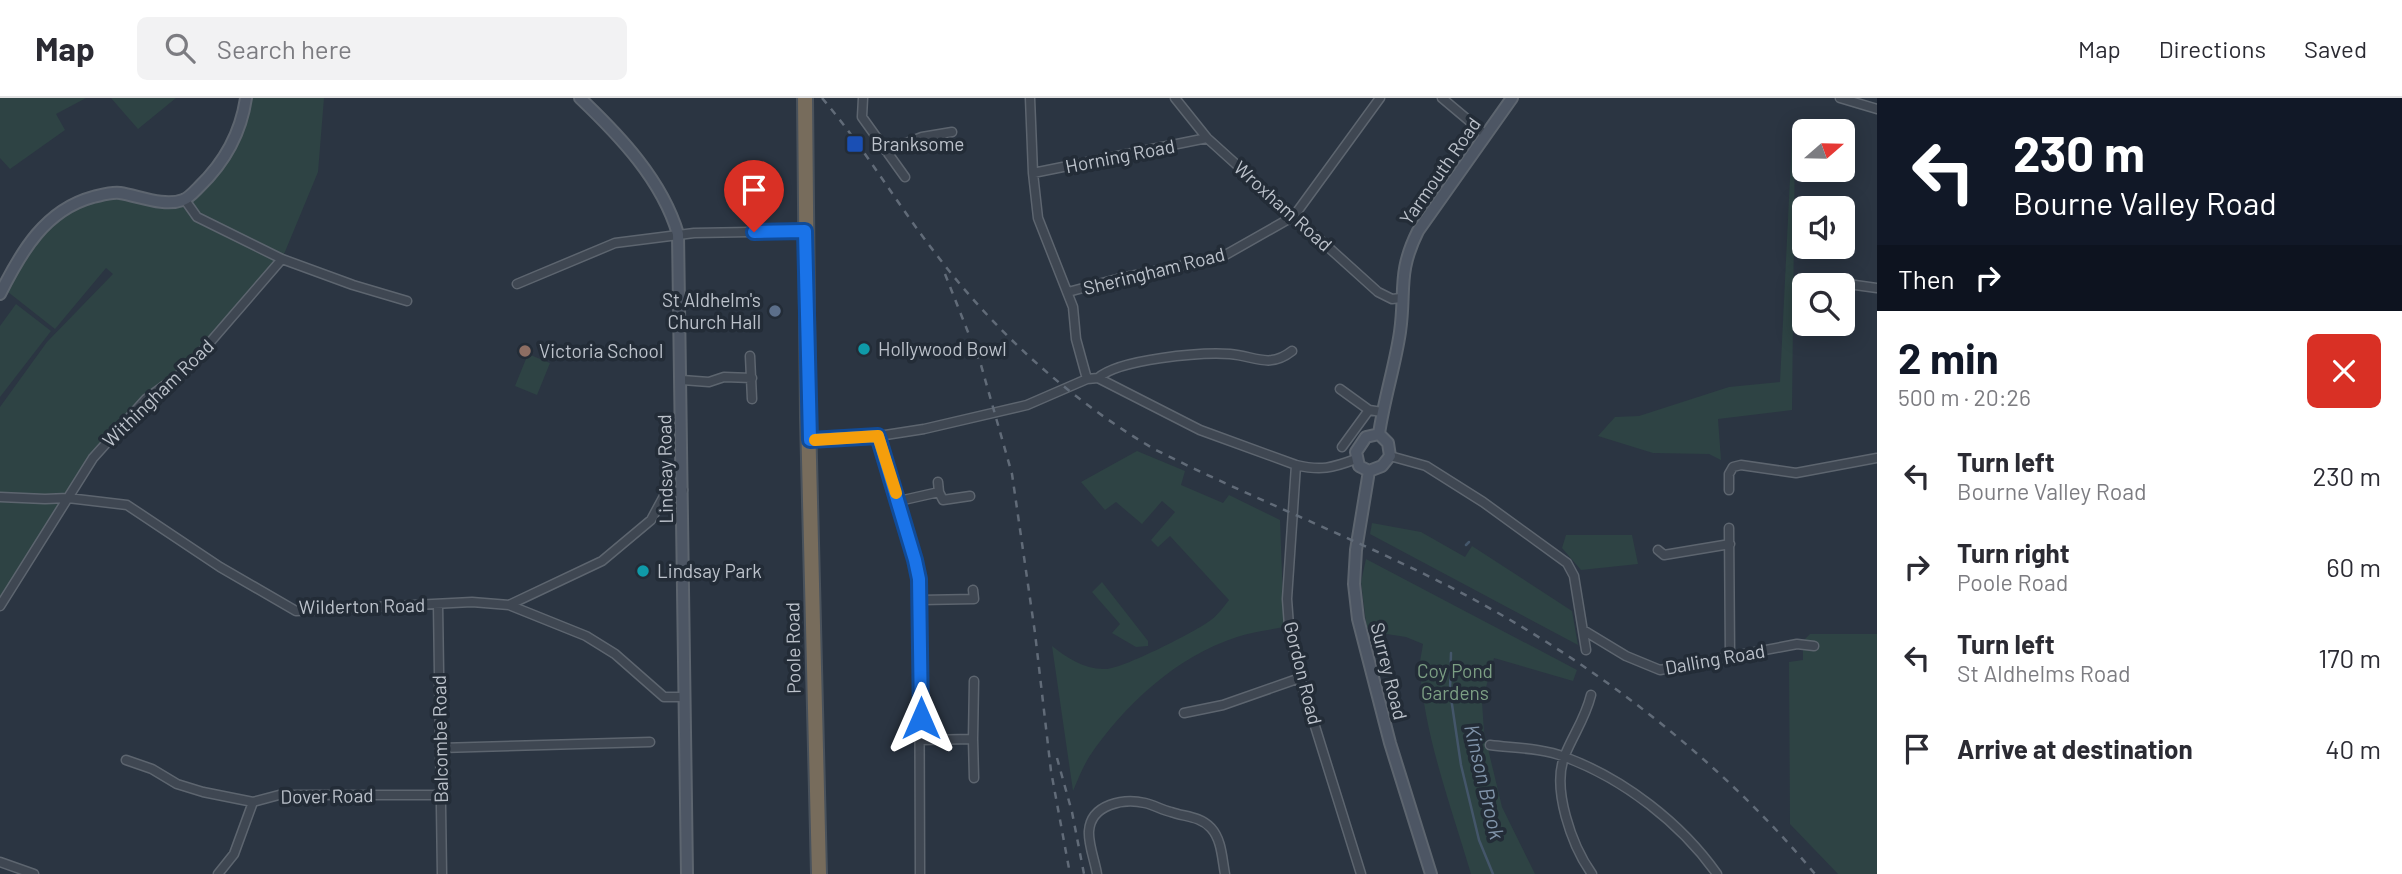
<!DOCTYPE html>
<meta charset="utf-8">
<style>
:root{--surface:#fff;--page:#f2f2f3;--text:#2b2b33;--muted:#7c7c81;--line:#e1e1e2;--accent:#111827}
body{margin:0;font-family:Barlow,sans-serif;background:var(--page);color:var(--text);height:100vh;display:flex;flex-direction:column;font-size:26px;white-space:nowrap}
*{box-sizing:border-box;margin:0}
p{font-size:23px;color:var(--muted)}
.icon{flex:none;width:38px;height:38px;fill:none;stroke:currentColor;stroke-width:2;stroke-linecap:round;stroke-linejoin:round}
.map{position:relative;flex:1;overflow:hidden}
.sheet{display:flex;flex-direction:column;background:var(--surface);width:525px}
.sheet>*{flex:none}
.banner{background:#111827;color:#fff;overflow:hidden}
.needle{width:46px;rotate:70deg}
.tools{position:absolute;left:1792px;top:21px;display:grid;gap:14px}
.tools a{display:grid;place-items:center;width:63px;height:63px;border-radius:10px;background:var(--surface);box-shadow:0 4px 18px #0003;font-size:35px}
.pin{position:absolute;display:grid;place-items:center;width:60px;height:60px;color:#fff;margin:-72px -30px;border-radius:50% 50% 50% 0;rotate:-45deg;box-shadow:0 0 7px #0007}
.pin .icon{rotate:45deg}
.me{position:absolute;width:77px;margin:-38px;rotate:0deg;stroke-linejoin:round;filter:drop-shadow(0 0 5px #0008)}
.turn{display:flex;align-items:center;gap:24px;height:147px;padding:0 21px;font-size:32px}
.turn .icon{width:91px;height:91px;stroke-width:2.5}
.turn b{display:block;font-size:49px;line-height:60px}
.then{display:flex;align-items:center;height:66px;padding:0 21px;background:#0003;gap:14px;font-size:26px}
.round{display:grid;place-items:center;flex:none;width:74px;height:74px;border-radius:10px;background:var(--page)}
.overview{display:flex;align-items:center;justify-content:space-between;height:119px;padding:0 21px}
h1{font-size:42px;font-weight:700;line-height:52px;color:var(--accent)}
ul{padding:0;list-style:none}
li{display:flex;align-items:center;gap:21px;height:91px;padding:0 21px}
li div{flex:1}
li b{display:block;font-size:26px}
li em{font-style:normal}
header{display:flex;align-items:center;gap:42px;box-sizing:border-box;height:98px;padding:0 35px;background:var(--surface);border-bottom:2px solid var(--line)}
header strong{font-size:33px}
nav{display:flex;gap:38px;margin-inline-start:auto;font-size:24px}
.search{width:490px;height:63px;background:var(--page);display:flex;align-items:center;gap:18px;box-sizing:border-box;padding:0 24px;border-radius:10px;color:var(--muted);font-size:26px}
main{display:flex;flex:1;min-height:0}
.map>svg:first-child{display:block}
</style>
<header>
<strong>Map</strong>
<div class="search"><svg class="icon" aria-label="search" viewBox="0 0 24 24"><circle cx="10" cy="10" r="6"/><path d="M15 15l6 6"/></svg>Search here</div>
<nav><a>Map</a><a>Directions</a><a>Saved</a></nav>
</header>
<main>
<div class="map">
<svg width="1877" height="776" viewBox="0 0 1877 776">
<rect width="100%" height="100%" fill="#2b3542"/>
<!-- green -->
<path fill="#2e4344" d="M0,0H86L56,16L65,32L10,71L0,60Z
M111,0H176L138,31Z
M246,0H324L318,74L282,161L199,257L146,301L108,341L0,508V309L47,244L113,176L106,170L55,231L8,194L18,172L43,136L47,124L112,94L185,102L228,54Z
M1792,40H1795L1792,312L1718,321L1721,362L1709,356L1653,355L1598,338L1615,319L1639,318L1729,289L1780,284Z
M16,206L51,233L0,299V228Z
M528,256L550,265L537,297L515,288Z
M1137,353L1185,373L1181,387L1223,405L1229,397L1280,422L1284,529C1269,532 1252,534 1237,539C1177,558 1124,607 1089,659C1083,669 1078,681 1073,693L1052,548C1067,560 1085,572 1106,571C1122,571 1197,533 1211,522C1218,517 1224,508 1229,502L1170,438L1158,449L1151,442L1175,414L1162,403L1142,426L1116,404L1105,412L1081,384Z
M1372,425L1421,434L1465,459L1472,448L1572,513L1578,547L1370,436Z
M1566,437H1632L1638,466L1581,472L1562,450Z
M1366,461L1577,572L1573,583L1494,560L1482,604L1484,634L1502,709L1535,776H1471C1452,711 1425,640 1420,572C1419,564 1422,554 1423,546L1406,539L1367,533L1361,484Z
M1102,484L1148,543V548L1136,549L1112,535L1120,526L1092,494Z
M1810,536H1877V776H1838L1790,726L1789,564L1803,562V543Z"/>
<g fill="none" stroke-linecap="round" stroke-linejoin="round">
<!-- stream -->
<path stroke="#44566a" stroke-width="2.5" d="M1466,447L1469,444
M1451,555L1450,593L1461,667L1479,742L1493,776"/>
<defs>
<path id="street" d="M863,0L862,19L905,79
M1030,0L1033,75L1038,120L1073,209L1076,241L1087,281
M1175,0L1207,40L1378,194L1392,201L1401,200
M1442,0L1486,37
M1840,0L1877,11
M886,53L922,39L952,34
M1033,75L1207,40
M185,102L197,119L282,161L353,187L407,203
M517,186L615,145L694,135L805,133
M1848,186L1877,190
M1068,194L1121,180L1220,160L1294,118L1380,0
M750,258L752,301
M1098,280C1119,261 1201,254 1230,256C1255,258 1269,271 1292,253
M682,282L709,284L724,279L752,280
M1340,291L1369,312L1382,314
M879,338L915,462L919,481L920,776
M810,343L879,338L924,331L1027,307L1087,281L1098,280L1200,332L1296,367C1321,373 1332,370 1356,361
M1342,349L1369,312
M1390,358L1426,368L1483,404L1567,465L1574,478L1586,552
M1296,367L1287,501L1289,528L1300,580L1361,776
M938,384L939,394L943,402L970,398
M1729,392V376L1733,369L1741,367L1796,375L1877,360
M0,399L45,401L68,400L127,407L220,469L296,513L472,504L509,507L586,538L615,556L664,599H685
M899,403L939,394
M1729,430L1730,558
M1658,452L1664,457L1730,446
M921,502L974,501L973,492
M438,507L442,776
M509,507L602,463L651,422L664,398L683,392
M0,508L93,360L146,301L179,277L199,257L282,161
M1583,532L1626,558L1660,572L1797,546L1814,548
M1591,597C1585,621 1574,635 1565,657C1551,690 1572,748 1592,776
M1184,615L1223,607L1300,580
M973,641L974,680
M921,642L973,641L974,583
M1490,647C1514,650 1542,650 1565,659C1624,681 1681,725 1717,776
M440,650L650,644
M126,662L152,671L177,686L203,694L253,704
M0,764L34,776
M218,776L234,756L253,704L279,697H441
M1097,776C1095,763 1088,746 1089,733C1091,706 1124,700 1145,705C1154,707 1162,712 1171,714C1185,719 1200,718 1211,730C1222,742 1222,761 1225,776"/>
<path id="secondary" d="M580,0C620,38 662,82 678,136L687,776
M0,196C21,154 45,112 93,99C102,97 110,94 120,95C139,98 164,109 183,102C189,100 195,93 199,89C224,65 241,34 246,0
M1379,336C1384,301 1395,268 1400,234C1406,192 1397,175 1418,133L1512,0
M1379,336L1388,345L1390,358L1382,368L1369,373L1359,368L1356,354L1366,339Z
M1369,373L1356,452L1354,486L1358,521L1390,645L1431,776"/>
<path id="highway" d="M805,0L808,320L819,776"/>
</defs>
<!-- street casing -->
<use href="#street" stroke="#5d656f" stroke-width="11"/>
<!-- secondary casing -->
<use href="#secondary" stroke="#5d656f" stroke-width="14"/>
<!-- highway casing -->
<use href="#highway" stroke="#49525c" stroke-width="18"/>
<!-- street -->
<use href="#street" stroke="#3f4752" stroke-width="8"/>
<!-- secondary -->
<use href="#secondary" stroke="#4d5664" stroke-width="10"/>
<!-- highway -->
<use href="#highway" stroke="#776c5c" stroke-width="14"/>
<!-- rail -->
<path stroke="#616b78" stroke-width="2.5" stroke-dasharray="7 7" stroke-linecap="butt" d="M822,0C864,49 896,105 936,156C995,234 1069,301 1154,351C1253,401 1357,441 1456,492C1590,562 1718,659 1815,776
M945,176L981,267L1012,376L1035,535L1051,673L1070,776
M1057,660L1072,714L1084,776"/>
</g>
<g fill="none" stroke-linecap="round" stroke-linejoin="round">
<defs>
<path id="route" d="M754,134L805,133L810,342L878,338L915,462L919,481L921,620"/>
</defs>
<!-- route casing -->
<use href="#route" stroke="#114b97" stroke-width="18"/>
<!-- route -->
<use href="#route" stroke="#1a73e8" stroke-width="12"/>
<!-- slow -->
<path stroke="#f59e0b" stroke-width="12" d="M815,342L878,338L896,395"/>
</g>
<!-- markers -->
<rect fill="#1a4fb4" stroke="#232c37" stroke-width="2.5" x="846" y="37" width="18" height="18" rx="3.5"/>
<circle fill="#5c6f8a" stroke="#232c37" stroke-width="2.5" cx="775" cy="213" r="7"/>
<g fill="#0f9aa8" stroke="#232c37" stroke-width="2.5">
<circle cx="864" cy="251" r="7"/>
<circle cx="643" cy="473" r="7"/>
</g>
<circle fill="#8d6e63" stroke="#232c37" stroke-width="2.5" cx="525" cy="253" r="7"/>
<g text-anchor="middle" stroke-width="7" stroke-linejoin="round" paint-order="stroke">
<!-- poi labels -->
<g font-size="19" fill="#bcc2cb" stroke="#232c37" text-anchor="start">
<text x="871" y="53">Branksome</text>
<text x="761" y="209" text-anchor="end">St Aldhelm's<tspan x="761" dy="22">Church Hall</tspan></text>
<text x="878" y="258">Hollywood Bowl</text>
<text x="539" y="260">Victoria School</text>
<text x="657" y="480">Lindsay Park</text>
</g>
<!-- street labels -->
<g font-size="19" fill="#bcc2cb" stroke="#232c37">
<text transform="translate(1120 58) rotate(-11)" y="7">Horning Road</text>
<text transform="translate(1440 73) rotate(-55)" y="7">Yarmouth Road</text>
<text transform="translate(1283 108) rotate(42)" y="7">Wroxham Road</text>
<text transform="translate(1154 173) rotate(-14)" y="7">Sheringham Road</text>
<text transform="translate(158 295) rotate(-44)" y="7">Withingham Road</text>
<text transform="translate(665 371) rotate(-91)" y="7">Lindsay Road</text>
<text transform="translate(362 508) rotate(-1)" y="7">Wilderton Road</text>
<text transform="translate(793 550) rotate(-91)" y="7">Poole Road</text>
<text transform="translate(1715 561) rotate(-10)" y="7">Dalling Road</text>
<text transform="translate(1389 573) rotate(76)" y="7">Surrey Road</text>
<text transform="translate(1303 575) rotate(76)" y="7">Gordon Road</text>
<text transform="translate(440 641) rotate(-91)" y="7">Balcombe Road</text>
<text transform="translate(327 698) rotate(-1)" y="7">Dover Road</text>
</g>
<!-- park labels -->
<g font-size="19" fill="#7c9f84" stroke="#232c37">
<text x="1455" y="580">Coy Pond<tspan x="1455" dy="22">Gardens</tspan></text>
</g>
<!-- water labels -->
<g font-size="21" font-style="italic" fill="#8094aa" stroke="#232c37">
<text transform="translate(1484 684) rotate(77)" y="7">Kinson Brook</text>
</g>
</g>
</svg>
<div class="tools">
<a><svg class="needle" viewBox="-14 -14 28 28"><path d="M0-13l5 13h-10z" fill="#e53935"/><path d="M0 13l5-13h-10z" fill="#7c7c81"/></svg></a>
<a><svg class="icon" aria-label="sound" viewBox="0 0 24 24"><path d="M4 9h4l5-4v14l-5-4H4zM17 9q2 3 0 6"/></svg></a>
<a><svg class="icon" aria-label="search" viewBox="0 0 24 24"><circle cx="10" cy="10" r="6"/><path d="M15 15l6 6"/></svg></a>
</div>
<div class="pin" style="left:754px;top:134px;background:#d93025"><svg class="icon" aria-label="arrive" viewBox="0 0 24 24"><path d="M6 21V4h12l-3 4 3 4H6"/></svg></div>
<svg class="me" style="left:921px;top:620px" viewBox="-20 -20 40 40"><path d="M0-17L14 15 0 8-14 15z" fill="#1a73e8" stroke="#fff" stroke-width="4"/></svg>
</div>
<section class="sheet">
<div class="banner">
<div class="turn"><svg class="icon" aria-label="left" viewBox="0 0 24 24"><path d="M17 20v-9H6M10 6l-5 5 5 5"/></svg><div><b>230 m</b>Bourne Valley Road</div></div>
<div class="then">Then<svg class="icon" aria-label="right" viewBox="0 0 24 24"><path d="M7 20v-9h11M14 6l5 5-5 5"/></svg></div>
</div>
<div class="overview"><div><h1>2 min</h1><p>500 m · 20:26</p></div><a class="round" style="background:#d93025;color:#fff"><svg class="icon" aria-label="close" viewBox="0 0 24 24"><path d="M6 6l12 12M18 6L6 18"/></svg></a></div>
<ul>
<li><svg class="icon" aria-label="left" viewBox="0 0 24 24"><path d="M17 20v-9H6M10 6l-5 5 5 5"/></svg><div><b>Turn left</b><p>Bourne Valley Road</p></div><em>230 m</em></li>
<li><svg class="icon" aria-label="right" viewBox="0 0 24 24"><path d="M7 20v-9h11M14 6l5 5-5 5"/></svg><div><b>Turn right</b><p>Poole Road</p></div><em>60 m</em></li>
<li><svg class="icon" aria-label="left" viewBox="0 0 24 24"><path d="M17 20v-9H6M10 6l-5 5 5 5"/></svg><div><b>Turn left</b><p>St Aldhelms Road</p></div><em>170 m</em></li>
<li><svg class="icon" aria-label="arrive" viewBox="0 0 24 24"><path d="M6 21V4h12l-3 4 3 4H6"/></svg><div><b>Arrive at destination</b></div><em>40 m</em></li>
</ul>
</section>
</main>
